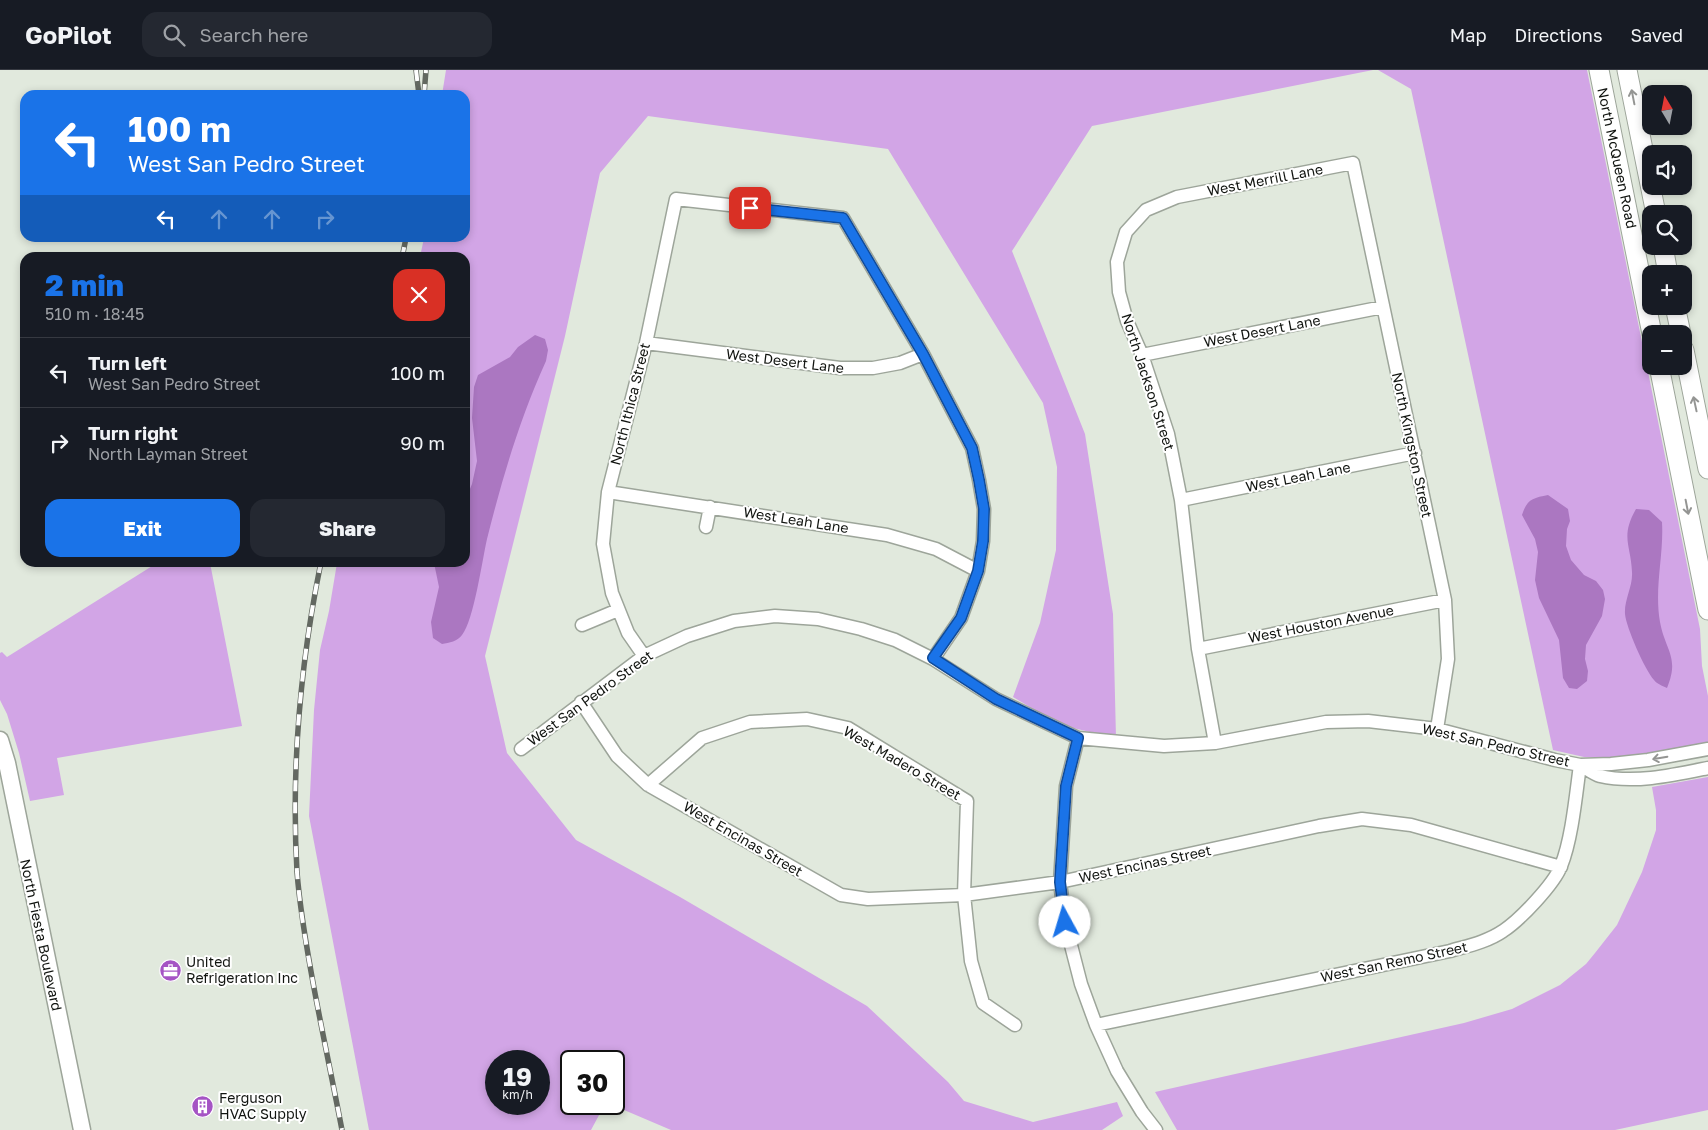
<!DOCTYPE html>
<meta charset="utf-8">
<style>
:root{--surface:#171b24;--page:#242831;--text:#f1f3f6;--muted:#9ea1a6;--line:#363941;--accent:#1a73e8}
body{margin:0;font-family:"Golos Text",sans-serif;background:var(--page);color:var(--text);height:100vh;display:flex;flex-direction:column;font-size:19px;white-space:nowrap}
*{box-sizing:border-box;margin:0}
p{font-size:16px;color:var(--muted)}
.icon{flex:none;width:28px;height:28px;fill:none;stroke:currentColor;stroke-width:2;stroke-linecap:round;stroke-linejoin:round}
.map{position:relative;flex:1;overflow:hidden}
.side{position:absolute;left:20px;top:182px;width:450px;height:315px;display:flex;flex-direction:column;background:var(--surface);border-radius:15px;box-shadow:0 2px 8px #0003}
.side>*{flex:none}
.guide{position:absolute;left:20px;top:20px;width:450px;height:152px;border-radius:15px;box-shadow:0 2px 8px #0003;background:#1a73e8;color:#fff;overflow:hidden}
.needle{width:32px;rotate:350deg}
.buttons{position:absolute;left:1642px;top:15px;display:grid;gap:10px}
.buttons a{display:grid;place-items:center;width:50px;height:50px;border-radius:10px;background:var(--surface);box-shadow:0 2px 8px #0003;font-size:25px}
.speed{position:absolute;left:485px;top:980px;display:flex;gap:10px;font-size:25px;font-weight:700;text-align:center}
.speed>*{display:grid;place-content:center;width:65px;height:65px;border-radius:50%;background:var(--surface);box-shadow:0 2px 8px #0003;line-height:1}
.speed small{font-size:12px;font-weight:400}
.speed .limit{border:2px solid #111;border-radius:8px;background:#fff;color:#111}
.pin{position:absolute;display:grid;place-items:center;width:42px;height:42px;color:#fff;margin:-21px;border-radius:10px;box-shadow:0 2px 8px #0006}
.me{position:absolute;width:55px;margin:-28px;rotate:354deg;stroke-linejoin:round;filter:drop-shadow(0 0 4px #0008)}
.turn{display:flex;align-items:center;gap:18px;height:105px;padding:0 25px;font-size:22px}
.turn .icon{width:65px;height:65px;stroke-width:2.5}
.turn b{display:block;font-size:35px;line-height:42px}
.lanes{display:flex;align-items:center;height:48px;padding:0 25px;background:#0003;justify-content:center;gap:25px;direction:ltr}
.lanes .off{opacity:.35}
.round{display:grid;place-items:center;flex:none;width:52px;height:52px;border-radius:15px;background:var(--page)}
.headline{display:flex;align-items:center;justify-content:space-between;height:85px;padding:0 25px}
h1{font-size:30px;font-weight:800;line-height:38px;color:var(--accent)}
.cta{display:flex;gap:10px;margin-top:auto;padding:10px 25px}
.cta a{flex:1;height:58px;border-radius:15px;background:var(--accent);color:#fff;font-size:20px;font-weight:800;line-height:58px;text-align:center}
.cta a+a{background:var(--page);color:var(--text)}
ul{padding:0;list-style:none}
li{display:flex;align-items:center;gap:15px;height:70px;padding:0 25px;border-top:1px solid var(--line)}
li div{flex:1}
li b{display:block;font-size:19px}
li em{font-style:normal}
header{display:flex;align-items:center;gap:30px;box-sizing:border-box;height:70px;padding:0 25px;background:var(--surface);border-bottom:1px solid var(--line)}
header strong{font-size:24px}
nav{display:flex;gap:28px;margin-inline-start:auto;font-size:18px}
.search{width:350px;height:45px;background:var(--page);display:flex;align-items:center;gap:12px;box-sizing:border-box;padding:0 18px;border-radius:15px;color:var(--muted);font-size:19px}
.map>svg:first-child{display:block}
</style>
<header>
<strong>GoPilot</strong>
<div class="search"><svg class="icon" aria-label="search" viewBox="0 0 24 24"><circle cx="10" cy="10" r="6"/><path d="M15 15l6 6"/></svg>Search here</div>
<nav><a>Map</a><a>Directions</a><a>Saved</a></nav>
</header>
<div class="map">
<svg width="1708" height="1060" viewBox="0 0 1708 1060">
<rect width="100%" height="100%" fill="#e1e9dd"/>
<!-- green -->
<path fill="#d2a5e6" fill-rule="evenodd" d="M446,0H1373L1092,56L1012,181L1085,364L1113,544L1116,668L1060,655L1013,627L1040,553L1056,480L1057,397L1043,333L888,79L648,46L600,103L565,266L485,586L507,683L576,770L680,827L867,936L948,1012L964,1031L1033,1052L1117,1032L1123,1046L1102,1060H671L610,1034H614V991H571V1034H605L591,1060H369L309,746L314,640L320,580L329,541L337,493L465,492V188L420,187L424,168H465V25H442ZM496,991H539V1034H496Z
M1378,0H1587L1700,559L1702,596L1708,626V674L1702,676L1617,689L1584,687L1553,680L1411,19Z
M157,493H210L242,656L57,688L64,725L30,731L19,683L7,644L0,630V583L2,582L7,587Z
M1708,707V1040L1615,1060H1177L1155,1022L1464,953L1512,939L1560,915L1586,894L1595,883L1617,855L1642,802L1656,760V740L1652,717Z"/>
<!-- water -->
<path fill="#ab77c1" d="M535,265L545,269L548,280L546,291C520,348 502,409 487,469C482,491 474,550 462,565C458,571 449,573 442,574L433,568L431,552L439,517L434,493L465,492V431L472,414L477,391L472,348L474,317L478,305L510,287L518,277Z
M1548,425L1568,439L1570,451L1567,459L1566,476L1571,490L1584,505L1596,511L1603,520L1605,529L1602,546L1586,575L1585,589L1588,601L1587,611L1577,619L1569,618L1563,608L1559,570L1539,528L1535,510L1538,482L1535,469L1522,445C1527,429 1533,428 1548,425Z
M1636,439L1649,440L1662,452C1664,485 1654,518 1660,552C1665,580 1680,587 1667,618C1663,616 1657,614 1654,610C1645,600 1626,557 1625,544C1624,530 1633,516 1632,502C1631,475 1620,467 1636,439Z"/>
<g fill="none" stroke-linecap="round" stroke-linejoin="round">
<defs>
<path id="minor" d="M646,273L840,298H873L900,293L923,284
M1142,285L1383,237
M608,422L887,465L936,479L978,501
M1181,430L1415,383
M706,457L710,437
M582,555L618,540
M1198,579L1445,530
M644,586L628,563L612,523L603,474L608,422L646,273L676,129L843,148L923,284L972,378L979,410L984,439L983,471L978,501L961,548L933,589
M581,632L617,686L648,715L841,825L868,829L964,825L1060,812L1319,756L1362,749L1411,755L1561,797
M1078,668L1066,716L1060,812L1065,852L1081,914L1096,955L1117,1001L1142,1042L1156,1060
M1215,673L1198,579L1181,430L1168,364L1142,285L1127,251L1119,222L1117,192L1126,162L1146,140L1177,127L1353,93L1445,530L1448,589L1437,659
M521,679L644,586L687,566L734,551L775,546L818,549L861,559L895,570L933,589L996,629L1078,668L1164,676L1215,673L1326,652L1368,651L1437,659L1555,690L1580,695L1611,694L1648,690L1708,679
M1580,695C1586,698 1593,704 1600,706C1635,714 1674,705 1708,698
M648,715L702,668L750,652L807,649L848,658L967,731L964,825L971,891L983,933L1015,955
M1096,955L1450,881C1467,876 1487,872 1503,861C1520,850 1554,814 1561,796C1572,769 1576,724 1580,695"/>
<path id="tertiary" d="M0,670L7,693L82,1060"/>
<path id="secondary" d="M1599,0L1652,264
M1627,0L1656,144
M1663,176L1668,204
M1675,236L1681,264
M1684,280L1708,399
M1659,296L1708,540"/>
</defs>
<!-- minor casing -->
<use href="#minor" stroke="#9da59a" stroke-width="15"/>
<!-- tertiary casing -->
<use href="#tertiary" stroke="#9da59a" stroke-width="19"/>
<!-- secondary casing -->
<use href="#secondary" stroke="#9da59a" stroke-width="21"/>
<!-- minor -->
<use href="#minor" stroke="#fff" stroke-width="12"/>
<!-- tertiary -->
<use href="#tertiary" stroke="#fff" stroke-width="16"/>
<!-- secondary -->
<use href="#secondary" stroke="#fff" stroke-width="19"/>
<defs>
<path id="rail" d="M416,0L419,25
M424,25L426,0
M402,188L406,168
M321,492C300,595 291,697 297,802C300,841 307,880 314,918C323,966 333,1013 342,1060"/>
</defs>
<!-- rail casing -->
<use href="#rail" stroke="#636861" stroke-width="5.5"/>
<!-- rail -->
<use href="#rail" stroke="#fff" stroke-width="4" stroke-dasharray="11" stroke-linecap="butt"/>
</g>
<!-- one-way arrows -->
<defs><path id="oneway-shaft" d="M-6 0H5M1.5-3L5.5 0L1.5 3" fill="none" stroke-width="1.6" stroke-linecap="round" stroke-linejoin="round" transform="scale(1.25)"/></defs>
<g stroke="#949593">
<use href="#oneway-shaft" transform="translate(1633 27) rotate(-101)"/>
<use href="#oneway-shaft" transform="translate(1695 334) rotate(-102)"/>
<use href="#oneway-shaft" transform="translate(1687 437) rotate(79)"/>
<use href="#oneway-shaft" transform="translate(1660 688) rotate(170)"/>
</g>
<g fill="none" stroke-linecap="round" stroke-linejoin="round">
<defs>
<path id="route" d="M750,138L843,148L923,284L972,378L979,410L984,439L983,471L978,501L961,548L933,588L996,629L1078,668L1066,716L1060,812L1065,852"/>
</defs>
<!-- route casing -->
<use href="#route" stroke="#114b97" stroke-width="12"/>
<!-- route -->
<use href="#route" stroke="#1a73e8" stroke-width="9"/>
</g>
<!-- icons -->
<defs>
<symbol id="office-disc" viewBox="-11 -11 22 22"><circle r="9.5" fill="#a554c4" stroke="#fff"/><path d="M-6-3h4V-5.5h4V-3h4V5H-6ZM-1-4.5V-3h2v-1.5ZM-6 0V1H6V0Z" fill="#fff"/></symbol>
<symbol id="building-disc" viewBox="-11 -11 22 22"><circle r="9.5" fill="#a554c4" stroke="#fff"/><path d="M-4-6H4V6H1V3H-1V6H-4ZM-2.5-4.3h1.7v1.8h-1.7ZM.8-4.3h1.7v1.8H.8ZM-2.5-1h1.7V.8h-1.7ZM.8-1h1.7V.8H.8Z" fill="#fff"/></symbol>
</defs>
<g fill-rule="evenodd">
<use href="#office-disc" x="158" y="888" width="25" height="25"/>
<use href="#building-disc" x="190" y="1024" width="25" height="25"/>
</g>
<g text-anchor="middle" stroke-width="4" stroke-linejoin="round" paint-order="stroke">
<!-- street labels -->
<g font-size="14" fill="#111410" stroke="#fff">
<text transform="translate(1617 88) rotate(78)" y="5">North McQueen Road</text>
<text transform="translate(1265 110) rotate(-11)" y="5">West Merrill Lane</text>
<text transform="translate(1262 261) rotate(-11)" y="5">West Desert Lane</text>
<text transform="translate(785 291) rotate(7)" y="5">West Desert Lane</text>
<text transform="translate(1148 312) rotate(72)" y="5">North Jackson Street</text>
<text transform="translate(630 334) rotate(-76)" y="5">North Ithica Street</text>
<text transform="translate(1412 375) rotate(78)" y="5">North Kingston Street</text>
<text transform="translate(1298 407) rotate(-11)" y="5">West Leah Lane</text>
<text transform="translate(796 450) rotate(9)" y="5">West Leah Lane</text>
<text transform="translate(1321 554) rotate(-11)" y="5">West Houston Avenue</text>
<text transform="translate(590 628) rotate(-36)" y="5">West San Pedro Street</text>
<text transform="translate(1496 675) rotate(13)" y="5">West San Pedro Street</text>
<text transform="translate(902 693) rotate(30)" y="5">West Madero Street</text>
<text transform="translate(743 769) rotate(30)" y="5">West Encinas Street</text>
<text transform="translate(1145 794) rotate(-12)" y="5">West Encinas Street</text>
<text transform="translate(41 865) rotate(78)" y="5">North Fiesta Boulevard</text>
<text transform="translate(1394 892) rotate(-12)" y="5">West San Remo Street</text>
</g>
<!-- poi labels -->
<g font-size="14" fill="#111410" stroke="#fff" text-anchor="start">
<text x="186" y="897">United<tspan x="186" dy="16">Refrigeration Inc</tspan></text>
<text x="219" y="1033">Ferguson<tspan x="219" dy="16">HVAC Supply</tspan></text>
</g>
</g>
</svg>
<div class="buttons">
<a><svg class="needle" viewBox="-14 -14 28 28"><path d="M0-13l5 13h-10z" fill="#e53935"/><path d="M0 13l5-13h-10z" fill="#9ea1a6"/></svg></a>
<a><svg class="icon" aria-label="sound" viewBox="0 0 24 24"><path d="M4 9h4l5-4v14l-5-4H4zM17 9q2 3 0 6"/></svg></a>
<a><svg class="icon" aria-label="search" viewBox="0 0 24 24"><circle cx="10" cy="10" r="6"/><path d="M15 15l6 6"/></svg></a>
<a>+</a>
<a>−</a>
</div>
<div class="speed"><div>19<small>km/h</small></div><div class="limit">30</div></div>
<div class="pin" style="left:750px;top:138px;background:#d93025"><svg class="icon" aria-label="arrive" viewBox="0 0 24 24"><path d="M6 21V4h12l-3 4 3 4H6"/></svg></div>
<svg class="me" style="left:1065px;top:852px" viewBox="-20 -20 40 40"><circle r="19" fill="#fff"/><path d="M0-13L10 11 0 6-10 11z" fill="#1a73e8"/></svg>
<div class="guide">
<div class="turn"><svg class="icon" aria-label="left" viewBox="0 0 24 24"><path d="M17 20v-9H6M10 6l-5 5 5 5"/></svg><div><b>100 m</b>West San Pedro Street</div></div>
<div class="lanes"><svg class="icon" aria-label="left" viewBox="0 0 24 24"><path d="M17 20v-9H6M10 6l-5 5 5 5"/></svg><svg class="icon off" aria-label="ahead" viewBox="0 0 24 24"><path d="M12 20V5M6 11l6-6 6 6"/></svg><svg class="icon off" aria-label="ahead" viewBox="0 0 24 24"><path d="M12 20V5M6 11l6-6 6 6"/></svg><svg class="icon off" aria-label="right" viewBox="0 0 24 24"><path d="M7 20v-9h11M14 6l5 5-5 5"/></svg></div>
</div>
<section class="side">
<div class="headline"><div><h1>2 min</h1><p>510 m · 18:45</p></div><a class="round" style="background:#d93025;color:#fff"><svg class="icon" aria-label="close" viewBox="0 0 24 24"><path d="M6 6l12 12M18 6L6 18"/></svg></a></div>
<ul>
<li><svg class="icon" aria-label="left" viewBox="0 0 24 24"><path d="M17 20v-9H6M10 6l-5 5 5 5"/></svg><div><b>Turn left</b><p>West San Pedro Street</p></div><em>100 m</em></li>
<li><svg class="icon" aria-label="right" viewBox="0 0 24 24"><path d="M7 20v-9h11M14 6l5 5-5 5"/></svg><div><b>Turn right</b><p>North Layman Street</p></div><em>90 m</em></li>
</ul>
<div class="cta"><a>Exit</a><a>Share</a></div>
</section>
</div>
